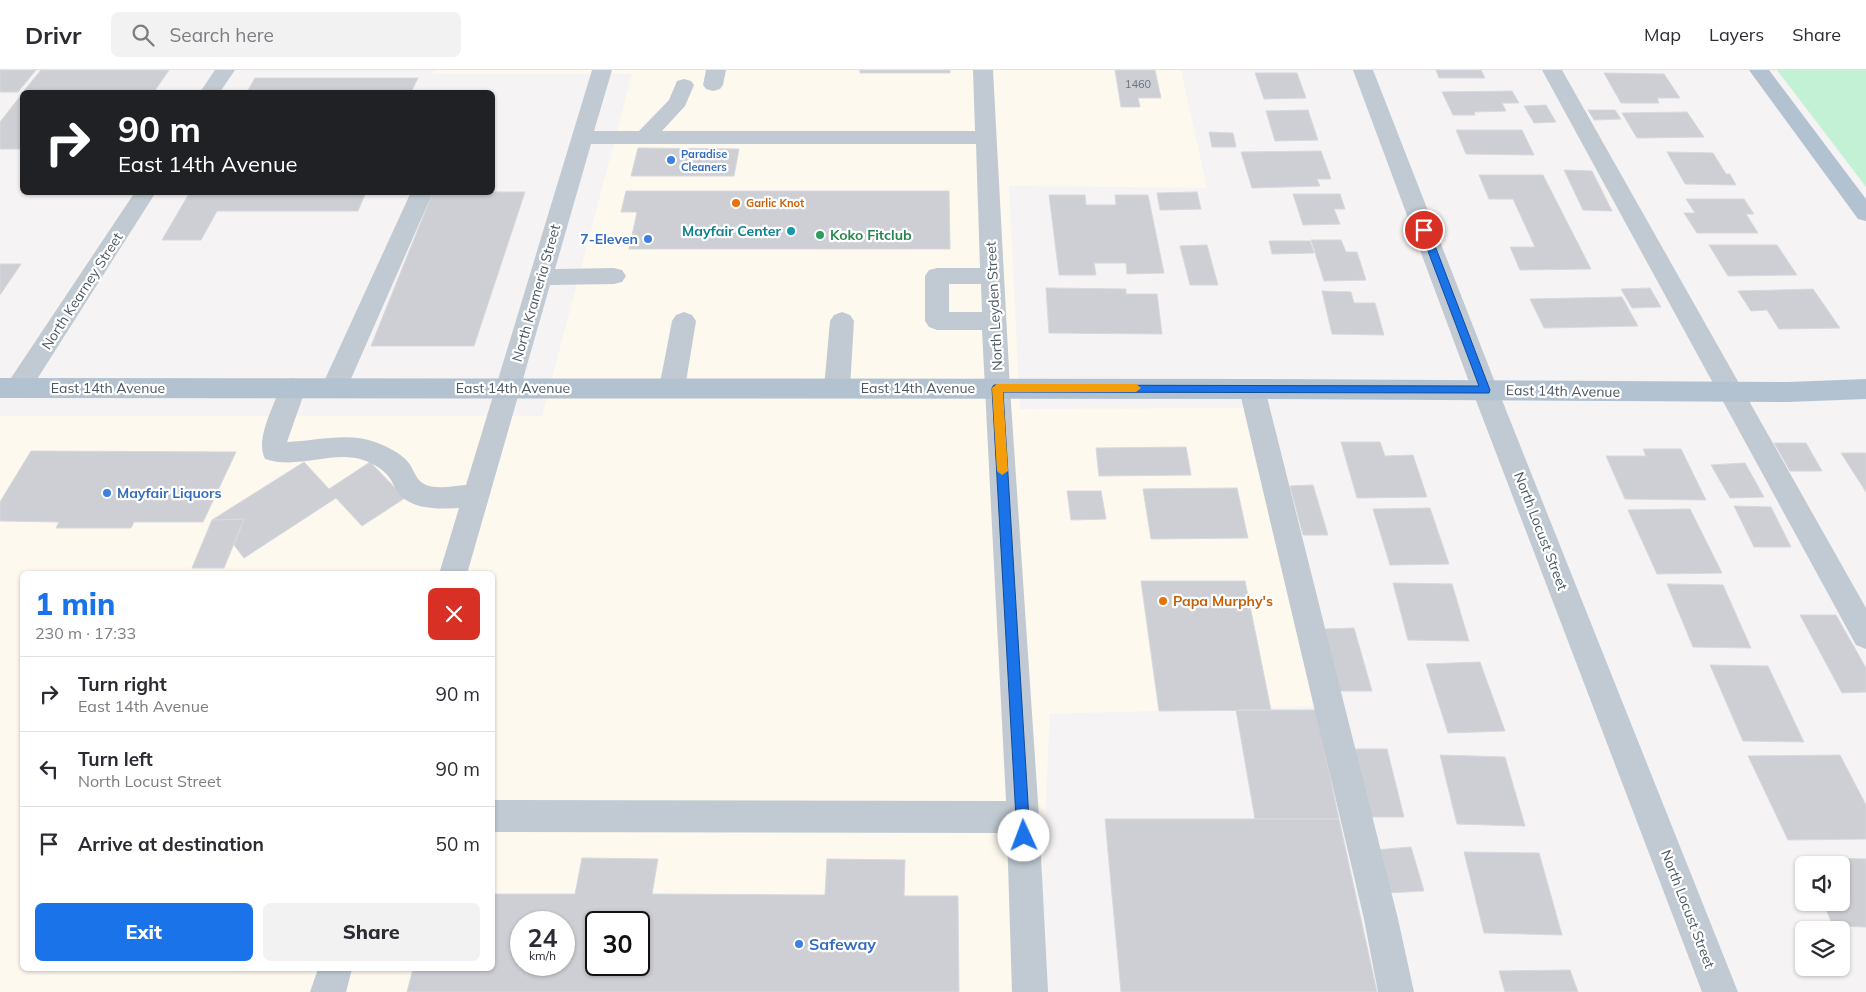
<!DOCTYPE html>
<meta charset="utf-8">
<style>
:root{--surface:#fff;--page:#f2f2f3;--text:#2b2b33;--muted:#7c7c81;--line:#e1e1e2;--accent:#1a73e8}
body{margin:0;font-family:Mulish,sans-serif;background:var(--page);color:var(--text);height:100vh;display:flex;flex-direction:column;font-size:19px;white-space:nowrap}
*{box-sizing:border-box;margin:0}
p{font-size:16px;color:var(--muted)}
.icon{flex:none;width:28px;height:28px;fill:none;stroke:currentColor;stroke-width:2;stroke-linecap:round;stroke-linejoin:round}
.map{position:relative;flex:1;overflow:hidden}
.sheet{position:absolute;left:20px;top:501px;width:475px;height:400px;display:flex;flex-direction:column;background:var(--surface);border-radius:8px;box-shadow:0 1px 4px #0004}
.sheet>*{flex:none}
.hud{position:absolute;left:20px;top:20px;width:475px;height:105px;border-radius:8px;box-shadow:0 1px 4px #0004;background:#202124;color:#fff;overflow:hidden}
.controls{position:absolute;left:1795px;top:786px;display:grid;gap:10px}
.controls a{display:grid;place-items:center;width:55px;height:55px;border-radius:8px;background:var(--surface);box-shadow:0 1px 4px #0004;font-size:25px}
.speed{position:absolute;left:510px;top:841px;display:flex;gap:10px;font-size:25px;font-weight:700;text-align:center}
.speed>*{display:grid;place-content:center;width:65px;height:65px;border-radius:50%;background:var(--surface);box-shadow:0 1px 4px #0004;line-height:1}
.speed small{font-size:12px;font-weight:400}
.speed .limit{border:2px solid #111;border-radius:8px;background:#fff;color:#111}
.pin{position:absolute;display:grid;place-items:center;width:42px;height:42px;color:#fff;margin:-21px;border:2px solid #fff;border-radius:50%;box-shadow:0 1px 5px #0007}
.me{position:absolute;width:55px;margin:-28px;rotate:358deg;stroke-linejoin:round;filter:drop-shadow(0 0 4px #0008)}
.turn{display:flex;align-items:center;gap:18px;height:105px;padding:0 15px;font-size:22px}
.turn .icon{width:65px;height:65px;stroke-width:2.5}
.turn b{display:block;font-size:35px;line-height:42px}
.round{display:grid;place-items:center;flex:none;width:52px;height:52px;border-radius:8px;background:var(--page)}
.overview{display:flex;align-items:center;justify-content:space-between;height:85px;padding:0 15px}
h1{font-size:30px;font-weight:800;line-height:38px;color:var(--accent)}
.cta{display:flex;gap:10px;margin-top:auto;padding:10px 15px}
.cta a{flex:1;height:58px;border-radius:8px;background:var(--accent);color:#fff;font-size:20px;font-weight:800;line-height:58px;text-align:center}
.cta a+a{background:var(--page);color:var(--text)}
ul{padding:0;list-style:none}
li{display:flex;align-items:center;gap:15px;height:75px;padding:0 15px;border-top:1px solid var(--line)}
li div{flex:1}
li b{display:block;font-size:19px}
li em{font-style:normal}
header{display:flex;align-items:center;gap:30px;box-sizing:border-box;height:70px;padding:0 25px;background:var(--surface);border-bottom:1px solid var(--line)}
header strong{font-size:24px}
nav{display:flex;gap:28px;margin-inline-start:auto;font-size:18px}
.search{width:350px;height:45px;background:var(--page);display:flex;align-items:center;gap:12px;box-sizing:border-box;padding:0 18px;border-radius:8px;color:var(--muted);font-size:19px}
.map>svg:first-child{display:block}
</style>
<header>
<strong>Drivr</strong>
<div class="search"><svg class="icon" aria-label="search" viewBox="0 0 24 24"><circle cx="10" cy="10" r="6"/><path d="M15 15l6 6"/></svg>Search here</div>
<nav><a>Map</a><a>Layers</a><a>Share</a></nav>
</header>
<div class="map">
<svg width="1866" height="922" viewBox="0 0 1866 922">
<rect width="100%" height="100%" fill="#f5f3f3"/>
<!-- commercial -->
<path fill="#fdf9ef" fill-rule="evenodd" d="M434,0H1181L1207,118L1009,116L1020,339L1256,338L1323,636L1050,644L1037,922H0V346H542L632,4H432ZM22,504H492V899H22ZM521,852H564V895H521ZM596,852H639V895H596Z"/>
<!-- green -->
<path fill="#c3f1d5" d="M1777,0H1866V117Z"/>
<!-- building -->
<path fill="#cdcfd5" stroke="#d7d9de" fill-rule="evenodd" d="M0,0H36L18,22H0Z
M41,0H169L154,22H23Z
M860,0H950V3H860Z
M1115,0H1155L1161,28H1138L1140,37H1121Z
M1436,0H1481L1485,8H1439Z
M1255,3H1297L1306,28L1264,29Z
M1604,3L1664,4L1680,28H1657L1659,33H1621Z
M255,8H418L411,22H247Z
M1512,21L1519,33H1502L1506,41L1474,42L1475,45H1453L1442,22Z
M22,24V79H0V52Z
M1546,35L1556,52L1534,53L1524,36Z
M1308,40L1318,70L1275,71L1266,41Z
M1588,40H1615L1621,49L1594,50Z
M1687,42L1704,67L1637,68L1622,43Z
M1456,60H1522L1534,85L1466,84Z
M1209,62L1233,63L1236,77H1212Z
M638,78L739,79L734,106H631Z
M1321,81L1331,109H1317L1320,116L1252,118L1241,82Z
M1667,82L1713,83L1726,104H1730L1736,115L1685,114Z
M1564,100L1592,101L1612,141L1583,140Z
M1479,105H1543L1591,199L1520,200L1510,177H1535L1513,129H1489Z
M626,121H949L950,179H629L637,142H621Z
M190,122H366L358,141H217L201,170H162Z
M433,122H525L474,276H371Z
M1197,122L1201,139L1160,140L1157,123Z
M1293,124H1340L1345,139H1334L1340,154L1303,155Z
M1049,125H1085L1086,135H1116L1115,125H1148L1164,203L1127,204L1126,193H1094L1096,205H1059Z
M1686,129H1744L1754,144H1746L1758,163H1697L1684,143H1695Z
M1311,170H1341L1346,182H1357L1366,210L1324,211Z
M1269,171H1310L1314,183L1272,184Z
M1207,175L1218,215H1190L1180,176Z
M1709,175H1777L1797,205L1728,206Z
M0,194H21L0,225Z
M1046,218L1126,219V224H1157L1162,264L1049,263Z
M1650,218L1661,237L1632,238L1621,219Z
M1813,219L1840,258L1779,259L1767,240L1751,241L1738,221Z
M1322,221L1351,222L1354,233H1375L1384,265L1332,264Z
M1622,227L1638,256L1544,258L1530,229Z
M1341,372H1380L1385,386L1413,385L1427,427L1357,428Z
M1774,373H1806L1822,401H1790Z
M1186,377L1191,405L1099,406L1096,378Z
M1643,379H1681L1706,430L1625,429L1606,386H1646Z
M31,381L236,382L203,452H134L131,458H56L59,452L0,451V432Z
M1841,383H1866V422Z
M304,392L329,419L370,392L405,428L362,456L336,428L244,488L234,475L244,449L212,450Z
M1745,393L1764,427L1730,428L1711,395Z
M1313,415L1328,465H1303L1290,416Z
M1237,418L1248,468L1151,469L1143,419Z
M1067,421H1101L1106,449L1071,450Z
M1734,436L1771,437L1791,477H1754Z
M1430,438L1449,494L1390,495L1373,439Z
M1690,439L1722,503L1657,504L1628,440Z
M244,449L224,498H192L212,450Z
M1141,511H1245L1271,640L1159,641Z
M1393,513L1452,514L1469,571L1408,570Z
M1667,514L1723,515L1751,578L1693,577Z
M1800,545H1836L1866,598V622L1842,623Z
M1354,558L1372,621H1339L1323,559Z
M1480,592L1505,661L1448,663L1426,594Z
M1710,595L1768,596L1804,672L1743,671Z
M1236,640H1316L1339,749H1255Z
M1349,679H1387L1404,747H1366Z
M1440,685L1505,687L1525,756L1457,754Z
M1840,685L1866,735V769L1788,770L1748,686Z
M1105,749H1339L1377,922H1121Z
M1411,777L1424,821L1386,823L1375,780Z
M1464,782L1539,783L1562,865L1484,863Z
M1803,787L1866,789V857L1833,856L1823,832H1841V795H1806Z
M582,788L658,789L652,824L825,825L827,789L905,790L904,826H958L959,922H407L413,899H492V824H575ZM521,852H564V895H521ZM596,852H639V895H596Z
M1570,900L1578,922H1505L1499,901Z"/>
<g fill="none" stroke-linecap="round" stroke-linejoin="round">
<!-- minor -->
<path fill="#c1cad2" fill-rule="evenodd" d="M215,0H235L220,22H200Z
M592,0H612L594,61H639L669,30L677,11L684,9L691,11L694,15L685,36L662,61H975L973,0H993L1010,318L1039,747L1048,922H1012L1007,763L492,762V730L1006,731L982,260H937L929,257L925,251V206L929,200L937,198H980L976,74H591L555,199L614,198L622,200L626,206L622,212L614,214L550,215L467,504H439L459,438C441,439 415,440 401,426C396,421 394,415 391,410C386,401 373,393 363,390C334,380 297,400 265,389C255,370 273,338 280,318L284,311L293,308L302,311L306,318L287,372C316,371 347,362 375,372C386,376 401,383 408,392C414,399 415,409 424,414C435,420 454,416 466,415ZM949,214H981L982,242H949Z
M706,0H726L723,15L720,19L713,21L706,19L703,15Z
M1353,0H1373L1498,320L1738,922H1702L1472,320Z
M1542,0H1562L1866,538V579L1856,575Z
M135,122H156L27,325L18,328L9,325L5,318L9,311Z
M411,122H433L347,318L343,325L334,328L325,325L321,318Z
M684,242L692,245L696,251L685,318L681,325L672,328L663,325L659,318L672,251L676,245Z
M842,242L850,245L854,251L850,318L846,325L837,328L828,325L824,318L830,251L834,245Z
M1252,309L1261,312L1265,319L1398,849L1414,922H1378L1364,849L1239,319L1243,312Z
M318,899H352L346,922H310Z"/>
<!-- major -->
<path fill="#b3c2d1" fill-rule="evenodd" d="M1749,0H1769L1866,129V151L1858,149Z
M0,308L1252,309L1788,312L1866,309V329L1788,332L1252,329L0,328Z"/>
</g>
<!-- route -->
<path fill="#1a73e8" stroke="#114b97" d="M1424,157L1429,160L1490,320L1489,323L1003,322L1030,766L1028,771L1024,773L1019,771L1017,766L992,318L994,315L1479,316L1420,160Z"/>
<!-- slow -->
<path fill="#f59e0b" d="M997,314H1136L1141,318L1136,322H1003L1008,401L1002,405L997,401L992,318Z"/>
<!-- markers -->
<g fill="#3f7fe0" stroke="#fff" stroke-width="2">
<circle cx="671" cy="90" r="5"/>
<circle cx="648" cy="169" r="5"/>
<circle cx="107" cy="423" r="5"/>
<circle cx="799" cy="874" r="5"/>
</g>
<g fill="#e8710a" stroke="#fff" stroke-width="2">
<circle cx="736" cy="133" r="5"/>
<circle cx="1163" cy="531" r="5"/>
</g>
<circle fill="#0f9aa8" stroke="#fff" stroke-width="2" cx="791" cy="161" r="5"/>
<circle fill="#2e9e5b" stroke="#fff" stroke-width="2" cx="820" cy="165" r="5"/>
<g text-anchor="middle" stroke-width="4.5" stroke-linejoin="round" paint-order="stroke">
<!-- number labels -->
<g font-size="11" fill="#6b747e">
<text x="1138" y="18">1460</text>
</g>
<!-- far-shop labels -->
<g font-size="11" font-weight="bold" fill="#366cbe" stroke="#fff" text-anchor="start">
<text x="681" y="88">Paradise<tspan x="681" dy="13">Cleaners</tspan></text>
</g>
<!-- far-food labels -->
<g font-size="11" font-weight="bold" fill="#c56008" stroke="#fff" text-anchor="start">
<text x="746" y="137">Garlic Knot</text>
</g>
<!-- culture labels -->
<g font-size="14" font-weight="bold" fill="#0d838f" stroke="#fff" text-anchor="end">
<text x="781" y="166">Mayfair Center</text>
</g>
<!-- leisure labels -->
<g font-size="14" font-weight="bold" fill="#27864d" stroke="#fff" text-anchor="start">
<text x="830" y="170">Koko Fitclub</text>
</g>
<!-- shop labels -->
<g font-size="14" font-weight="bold" fill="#366cbe" stroke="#fff" text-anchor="end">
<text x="638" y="174">7-Eleven</text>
<text x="117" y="428" text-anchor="start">Mayfair Liquors</text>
</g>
<!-- street labels -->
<g font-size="14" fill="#4a5661" stroke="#fff">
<text transform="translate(82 221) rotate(-57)" y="5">North Kearney Street</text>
<text transform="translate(536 223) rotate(-74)" y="5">North Krameria Street</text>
<text transform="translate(994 236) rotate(-93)" y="5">North Leyden Street</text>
<text x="108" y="323">East 14th Avenue</text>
<text x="513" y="323">East 14th Avenue</text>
<text x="918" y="323">East 14th Avenue</text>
<text transform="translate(1563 321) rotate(1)" y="5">East 14th Avenue</text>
<text transform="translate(1541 461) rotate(69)" y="5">North Locust Street</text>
<text transform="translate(1688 839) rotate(69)" y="5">North Locust Street</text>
</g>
<!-- food labels -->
<g font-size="14" font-weight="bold" fill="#c56008" stroke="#fff" text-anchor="start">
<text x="1173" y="536">Papa Murphy's</text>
</g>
<!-- near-shop labels -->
<g font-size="16" font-weight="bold" fill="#366cbe" stroke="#fff" text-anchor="start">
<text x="809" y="880">Safeway</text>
</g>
</g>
</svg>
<div class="controls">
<a><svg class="icon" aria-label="sound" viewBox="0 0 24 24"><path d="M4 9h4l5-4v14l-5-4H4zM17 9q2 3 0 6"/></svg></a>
<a><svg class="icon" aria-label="layers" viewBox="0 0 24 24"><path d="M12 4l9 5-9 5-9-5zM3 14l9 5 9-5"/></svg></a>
</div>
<div class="speed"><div>24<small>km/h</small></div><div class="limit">30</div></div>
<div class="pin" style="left:1424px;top:160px;background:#d93025"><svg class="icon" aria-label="arrive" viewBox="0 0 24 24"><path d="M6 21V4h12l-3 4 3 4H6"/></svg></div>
<svg class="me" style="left:1024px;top:766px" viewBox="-20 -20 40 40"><circle r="19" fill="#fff"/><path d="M0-13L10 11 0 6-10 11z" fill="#1a73e8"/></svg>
<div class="hud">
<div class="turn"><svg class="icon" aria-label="right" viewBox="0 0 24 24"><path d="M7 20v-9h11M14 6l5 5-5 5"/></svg><div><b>90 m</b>East 14th Avenue</div></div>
</div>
<section class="sheet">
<div class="overview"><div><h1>1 min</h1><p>230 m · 17:33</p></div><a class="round" style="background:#d93025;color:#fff"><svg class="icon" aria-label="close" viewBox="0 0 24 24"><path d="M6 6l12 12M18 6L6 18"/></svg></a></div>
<ul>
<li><svg class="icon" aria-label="right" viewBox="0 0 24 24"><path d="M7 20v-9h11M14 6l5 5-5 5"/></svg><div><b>Turn right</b><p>East 14th Avenue</p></div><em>90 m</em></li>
<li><svg class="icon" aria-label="left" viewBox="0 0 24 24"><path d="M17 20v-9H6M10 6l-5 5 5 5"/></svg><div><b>Turn left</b><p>North Locust Street</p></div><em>90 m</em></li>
<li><svg class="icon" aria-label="arrive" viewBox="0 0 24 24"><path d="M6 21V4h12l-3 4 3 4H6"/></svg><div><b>Arrive at destination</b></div><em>50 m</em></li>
</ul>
<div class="cta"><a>Exit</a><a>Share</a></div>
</section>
</div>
